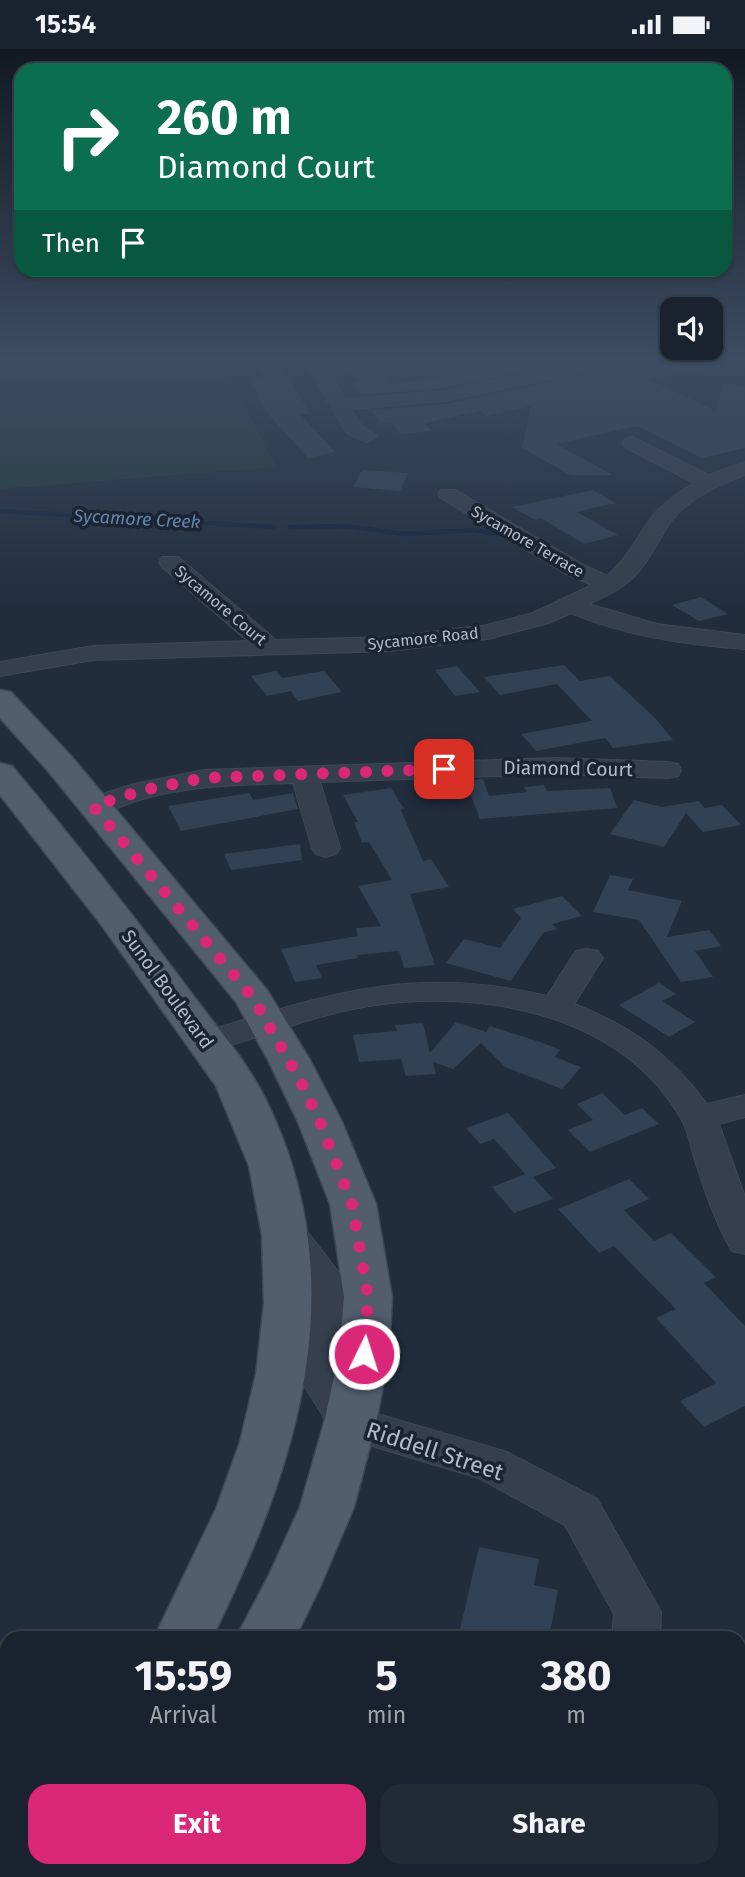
<!DOCTYPE html>
<style>
:root{--surface:#19222e;--page:#222a36;--text:#f1f3f6;--muted:#9fa4aa;--line:#373f4a;--accent:#db2777}
body{margin:0;font-family:"Fira Sans",sans-serif;background:var(--page);color:var(--text);height:100vh;display:flex;flex-direction:column;font-size:26px;white-space:nowrap}
*{box-sizing:border-box;margin:0}
p{font-size:23px;color:var(--muted)}
.icon{flex:none;width:38px;height:38px;fill:none;stroke:currentColor;stroke-width:2;stroke-linecap:round;stroke-linejoin:round}
.map{position:relative;flex:1;overflow:hidden}
.side{position:absolute;left:0px;top:1582px;width:746px;height:247px;display:flex;flex-direction:column;background:var(--surface);border-radius:21px 21px 0 0;box-shadow:0 2px 5px #0004,0 0 0 2px var(--line)}
.side>*{flex:none}
.hud{position:absolute;left:14px;top:14px;width:718px;height:214px;border-radius:21px;box-shadow:0 2px 5px #0004,0 0 0 2px var(--line);background:#0b6e4f;color:#fff;overflow:hidden}
.fabs{position:absolute;left:660px;top:248px;display:grid;gap:14px}
.fabs a{display:grid;place-items:center;width:63px;height:63px;border-radius:14px;background:var(--surface);box-shadow:0 2px 5px #0004,0 0 0 2px var(--line);font-size:35px}
.pin{position:absolute;display:grid;place-items:center;width:60px;height:60px;color:#fff;margin:-30px;border-radius:14px;box-shadow:0 4px 10px #0006}
.me{position:absolute;width:77px;margin:-38px;rotate:4deg;stroke-linejoin:round;filter:drop-shadow(0 0 5px #0008)}
.turn{display:flex;align-items:center;gap:24px;height:147px;padding:0 28px;font-size:32px}
.turn .icon{width:91px;height:91px;stroke-width:2.5}
.turn b{display:block;font-size:49px;line-height:60px}
.then{display:flex;align-items:center;height:66px;padding:0 28px;background:#0003;gap:14px;font-size:26px}
.eta{display:flex;justify-content:space-evenly;align-items:center;height:119px;text-align:center}
.eta b{font-size:42px;font-weight:700;line-height:49px}
.button{display:flex;gap:14px;margin-top:auto;padding:14px 28px}
.button a{flex:1;height:80px;border-radius:21px;background:var(--accent);color:#fff;font-size:28px;font-weight:700;line-height:80px;text-align:center}
.button a+a{background:var(--page);color:var(--text)}
.status{display:flex;justify-content:space-between;align-items:center;height:49px;padding:0 35px;background:var(--surface);direction:ltr}
.status svg{height:19px;fill:currentColor}
.map>svg:first-child{display:block}
</style>
<div class="status"><b>15:54</b><svg viewBox="0 0 49 12"><path d="M0 12V9h3v3zM5 12V6h3v6zM10 12V3h3v9zM15 12V0h3v12zM26 1h20v11H26zM47 4h2v5h-2z"/></svg></div>
<div class="map">
<svg width="745" height="1828" viewBox="0 0 745 1828">
<rect width="100%" height="100%" fill="#212d3d"/>
<!-- green -->
<path fill="#233b3e" d="M173,307H219L276,418L0,440V318Z"/>
<g fill="none" stroke-linecap="round" stroke-linejoin="round">
<!-- stream -->
<path stroke="#13243c" stroke-width="4.5" d="M0,462L274,478
M290,478L345,477L405,485L475,481L501,486"/>
</g>
<!-- building -->
<path fill="#324154" d="M245,307H269L285,322L310,365H300L335,403L308,409L269,366L257,347H259L251,330L267,329Z
M335,307H368L394,334L423,332L542,307H598L445,339L360,346L351,333H360Z
M647,307L716,313L717,316L649,331L715,361L724,335L745,337V399L702,409L640,378H631L556,395L613,426H570L522,399L531,357L487,367L480,362L425,374L431,382L400,385L391,373L381,374L371,361L446,355L637,315Z
M362,421L408,424L400,442L353,438Z
M593,441L615,454L577,463L618,486L584,495L541,469L535,471L512,458Z
M701,548L728,565L699,572L672,556Z
M564,616L580,632L610,627L656,670L673,691L613,699L605,689L536,702L521,685L592,672L557,635L500,646L484,628Z
M457,617L480,643L455,647L435,621Z
M276,622L282,629L324,622L342,643L298,652L291,642L267,647L251,627Z
M483,730L489,747L527,743L524,738L544,736L547,742L610,739L617,759L480,770L465,731Z
M391,739L404,760L401,761L423,812L431,810L449,838L410,845L435,916L404,919L399,902L356,906L358,909L316,916L322,929L295,933L281,900L358,887L356,879L381,877L358,837L392,831L369,793L362,794L354,773H358L343,746Z
M249,744L253,751L293,744L298,760L181,782L168,757Z
M634,751L662,758L699,752L705,759L722,756L741,776L703,783L686,764L664,798L610,785Z
M300,795L302,811L231,821L224,805Z
M610,826L633,830L628,841L682,852L667,888L709,881L721,897L695,902L713,928L681,933L639,871L593,863Z
M562,847L582,867L552,875L557,880L543,884L511,932L446,914L464,890L500,899L521,869L513,860Z
M659,934L676,945L662,952L695,973L669,988L619,956Z
M456,973L486,983L490,977L540,993L560,1001L555,1008L581,1018L562,1040L505,1018L481,994L453,1020L433,1013L436,1025L406,1027L401,1010L359,1013L353,986L397,982L395,976L423,974L430,1004Z
M602,1044L625,1066L642,1059L659,1075L590,1103L568,1081L593,1071L577,1055Z
M508,1064L556,1119L533,1128L553,1150L514,1164L492,1138L525,1125L494,1090L480,1095L466,1079Z
M629,1130L649,1150L624,1161L654,1192L671,1184L716,1228L704,1234L745,1277V1357L704,1378L680,1352L716,1334L656,1269L676,1260L614,1197L599,1204L558,1160Z
M479,1498L539,1510L534,1536L558,1541L549,1589H458Z"/>
<g fill="none" stroke-linecap="round" stroke-linejoin="round">
<defs>
<path id="minor" d="M301,307H319L345,350L445,342L611,307H645L636,312L445,352L351,360L361,376L377,387L367,393L347,384Z
M632,388L709,426L745,413V426C719,436 690,448 672,471C660,487 652,507 639,522C626,538 608,546 589,555L657,575L745,586V600C685,596 626,587 571,564L549,574L488,590L390,602L93,611L0,627V613L93,597L248,592L162,518L159,513L162,508H178L276,591L390,588L487,576L533,564L592,536L566,525L441,449L438,445L441,441H455L582,515L607,527C630,508 639,482 658,461C669,450 681,442 694,434L625,398L622,394L625,390Z
M556,709L668,713L678,715L681,721L678,727L668,729L556,725L320,733L340,799L336,805L326,808L316,805L312,799L293,734C240,736 187,736 136,752C119,758 101,767 83,763L79,757L83,751L134,735L204,721Z
M587,900L598,902L603,909L574,955C633,978 669,1005 707,1055L745,1046V1068L719,1075L745,1148V1205L732,1202C715,1173 704,1140 694,1108C690,1097 689,1084 683,1073C624,964 480,939 369,957C313,966 261,989 206,1003L194,1000L189,993L194,986C323,947 411,914 547,947L576,902Z
M287,1169L300,1173L352,1241L339,1323L364,1361L507,1403L597,1450L661,1563L660,1589H612L614,1565L565,1476L479,1429L335,1386L297,1325L312,1243L268,1182L274,1173Z
M632,1822H684L686,1828H634Z"/>
<path id="major" d="M0,641L11,643L72,708L267,941L310,1011L342,1073L376,1155L392,1248L389,1305L376,1374L354,1458L320,1538L295,1589H236L269,1526L300,1458L324,1374L339,1305L344,1248L330,1155L298,1073L268,1011L236,953L48,722L0,669Z
M0,714L12,717C74,791 134,867 192,945C217,979 246,1011 265,1049C357,1235 298,1414 212,1589H154L216,1460L240,1393L256,1325L264,1255L262,1186L249,1117L216,1037L100,874L0,746Z
M24,1822H90L88,1828H22Z
M108,1822H173L171,1828H106Z"/>
</defs>
<!-- minor casing -->
<use href="#minor" stroke="#3e4856" stroke-width="2"/>
<!-- major casing -->
<use href="#major" stroke="#3e4856" stroke-width="3"/>
<!-- minor -->
<use href="#minor" fill="#353f4d" fill-rule="evenodd"/>
<!-- major -->
<use href="#major" fill="#525e6e" fill-rule="evenodd"/>
</g>
<!-- sky -->
<linearGradient id="sky" x2="0" y2="1"><stop stop-color="#121922"/><stop offset="0.55" stop-color="#3d4c62"/><stop offset="1" stop-color="#3d4c62" stop-opacity="0"/></linearGradient>
<rect width="745" height="563" fill="url(#sky)"/>
<g fill="none" stroke-linecap="round" stroke-linejoin="round">
<!-- route -->
<path stroke="#db2777" stroke-width="12" stroke-dasharray="0 21.6" d="M364,1305L368,1248L352,1155L320,1073L301,1033L253,949L93,757L144,741L204,729L444,720"/>
</g>
<g text-anchor="middle" stroke-width="7" stroke-linejoin="round" paint-order="stroke">
<!-- far-street labels -->
<g font-size="16" fill="#b0bac9" stroke="#1a2432">
<text transform="translate(528 492) rotate(30)" y="6">Sycamore Terrace</text>
<text transform="translate(221 556) rotate(40)" y="6">Sycamore Court</text>
<text transform="translate(423 589) rotate(-6)" y="6">Sycamore Road</text>
</g>
<!-- far-water labels -->
<g font-size="18" font-style="italic" fill="#6684ab" stroke="#1a2432">
<text transform="translate(137 470) rotate(3)" y="6">Sycamore Creek</text>
</g>
<!-- street labels -->
<g font-size="19" fill="#b0bac9" stroke="#1a2432">
<text transform="translate(568 719) rotate(1)" y="7">Diamond Court</text>
<text transform="translate(168 940) rotate(54)" y="7">Sunol Boulevard</text>
</g>
<!-- near-street labels -->
<g font-size="23" fill="#b0bac9" stroke="#1a2432">
<text transform="translate(435 1402) rotate(18)" y="8">Riddell Street</text>
</g>
</g>
</svg>
<div class="fabs">
<a><svg class="icon" aria-label="sound" viewBox="0 0 24 24"><path d="M4 9h4l5-4v14l-5-4H4zM17 9q2 3 0 6"/></svg></a>
</div>
<div class="pin" style="left:444px;top:720px;background:#d93025"><svg class="icon" aria-label="arrive" viewBox="0 0 24 24"><path d="M6 21V4h12l-3 4 3 4H6"/></svg></div>
<svg class="me" style="left:364px;top:1305px" viewBox="-20 -20 40 40"><circle r="17" fill="#db2777" stroke="#fff" stroke-width="3"/><path d="M0-11L8 9 0 5-8 9z" fill="#fff"/></svg>
<div class="hud">
<div class="turn"><svg class="icon" aria-label="right" viewBox="0 0 24 24"><path d="M7 20v-9h11M14 6l5 5-5 5"/></svg><div><b>260 m</b>Diamond Court</div></div>
<div class="then">Then<svg class="icon" aria-label="arrive" viewBox="0 0 24 24"><path d="M6 21V4h12l-3 4 3 4H6"/></svg></div>
</div>
<section class="side">
<div class="eta">
<div><b>15:59</b><p>Arrival</p></div>
<div><b>5</b><p>min</p></div>
<div><b>380</b><p>m</p></div>
</div>
<div class="button"><a>Exit</a><a>Share</a></div>
</section>
</div>
